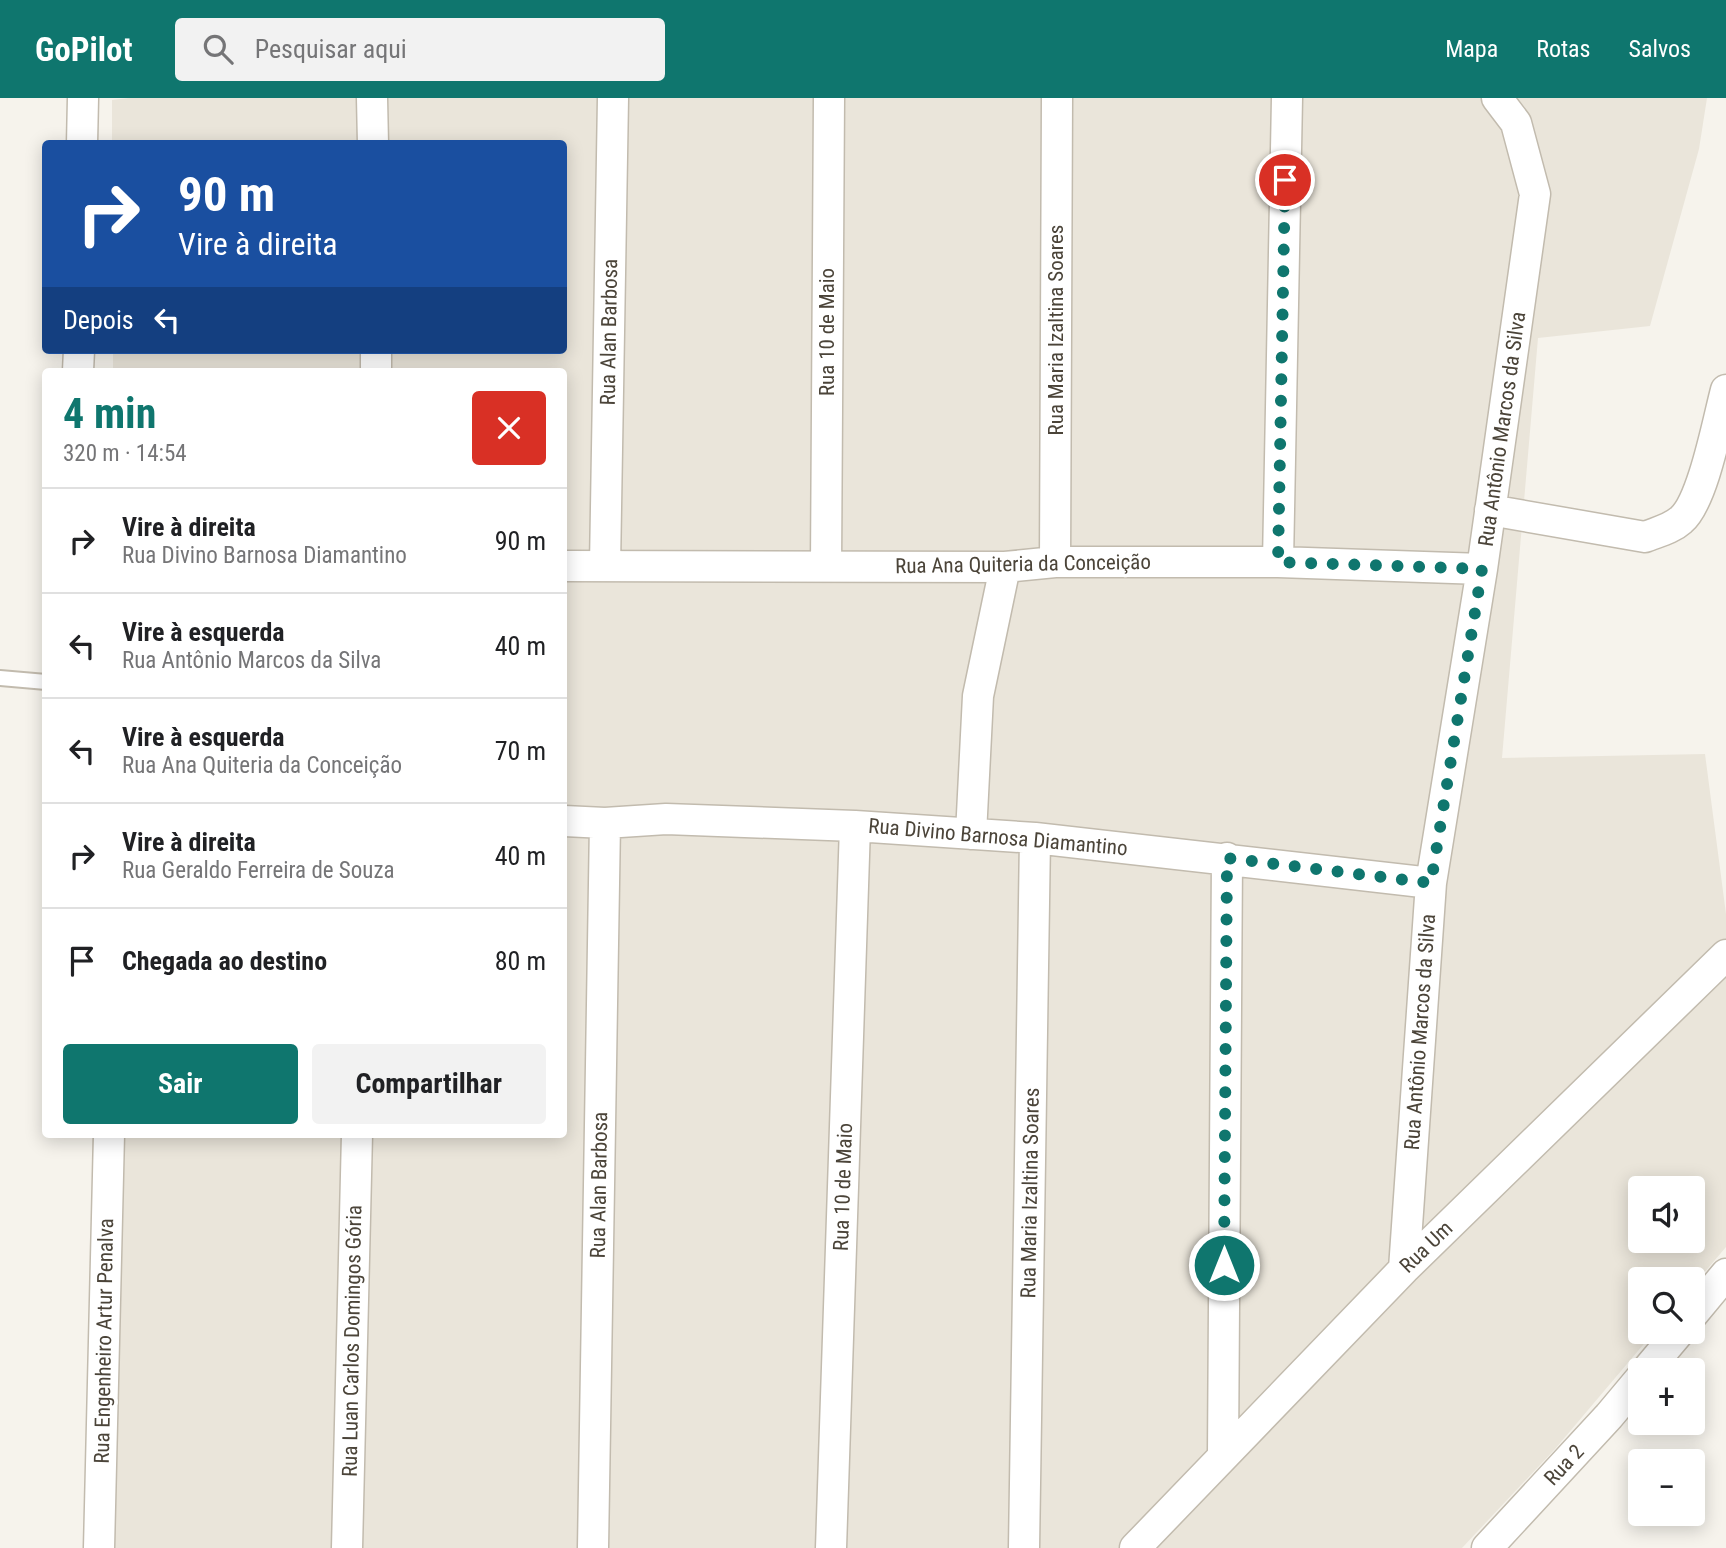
<!DOCTYPE html>
<html lang="pt">
<meta charset="utf-8">
<style>
:root{--surface:#fff;--page:#f2f2f2;--text:#202124;--muted:#757577;--line:#e0e0e0;--accent:#0f766e}
body{margin:0;font-family:"Roboto Condensed",sans-serif;background:var(--page);color:var(--text);height:100vh;display:flex;flex-direction:column;font-size:26px;white-space:nowrap}
*{box-sizing:border-box;margin:0}
p{font-size:23px;color:var(--muted)}
.icon{flex:none;width:38px;height:38px;fill:none;stroke:currentColor;stroke-width:2;stroke-linecap:round;stroke-linejoin:round}
.map{position:relative;flex:1;overflow:hidden}
.details{position:absolute;left:42px;top:270px;width:525px;height:770px;display:flex;flex-direction:column;background:var(--surface);border-radius:7px;box-shadow:0 4px 18px #0003}
.details>*{flex:none}
.banner{position:absolute;left:42px;top:42px;width:525px;height:214px;border-radius:7px;box-shadow:0 4px 18px #0003;background:#1a4fa0;color:#fff;overflow:hidden}
.controls{position:absolute;left:1628px;top:1078px;display:grid;gap:14px}
.controls a{display:grid;place-items:center;width:77px;height:77px;border-radius:7px;background:var(--surface);box-shadow:0 4px 18px #0003;font-size:35px}
.pin{position:absolute;display:grid;place-items:center;width:60px;height:60px;color:#fff;margin:-30px;border:4px solid #fff;border-radius:50%;box-shadow:0 2px 7px #0007}
.me{position:absolute;width:77px;margin:-38px;rotate:0deg;stroke-linejoin:round;filter:drop-shadow(0 0 5px #0008)}
.turn{display:flex;align-items:center;gap:24px;height:147px;padding:0 21px;font-size:32px}
.turn .icon{width:91px;height:91px;stroke-width:2.5}
.turn b{display:block;font-size:49px;line-height:60px}
.then{display:flex;align-items:center;height:66px;padding:0 21px;background:#0003;gap:14px;font-size:26px}
.round{display:grid;place-items:center;flex:none;width:74px;height:74px;border-radius:7px;background:var(--page)}
.head{display:flex;align-items:center;justify-content:space-between;height:119px;padding:0 21px}
h1{font-size:42px;font-weight:700;line-height:52px;color:var(--accent)}
.cta{display:flex;gap:14px;margin-top:auto;padding:14px 21px}
.cta a{flex:1;height:80px;border-radius:7px;background:var(--accent);color:#fff;font-size:28px;font-weight:700;line-height:80px;text-align:center}
.cta a+a{background:var(--page);color:var(--text)}
ul{padding:0;list-style:none}
li{display:flex;align-items:center;gap:21px;height:105px;padding:0 21px;border-top:2px solid var(--line)}
li div{flex:1}
li b{display:block;font-size:26px}
li em{font-style:normal}
header{display:flex;align-items:center;gap:42px;box-sizing:border-box;height:98px;padding:0 35px;background:var(--accent);color:#fff}
header strong{font-size:33px}
nav{display:flex;gap:38px;margin-inline-start:auto;font-size:24px}
.search{width:490px;height:63px;background:var(--page);display:flex;align-items:center;gap:18px;box-sizing:border-box;padding:0 24px;border-radius:7px;color:var(--muted);font-size:26px}
.map>svg:first-child{display:block}
</style>
<header>
<strong>GoPilot</strong>
<div class="search"><svg class="icon" aria-label="search" viewBox="0 0 24 24"><circle cx="10" cy="10" r="6"/><path d="M15 15l6 6"/></svg>Pesquisar aqui</div>
<nav><a>Mapa</a><a>Rotas</a><a>Salvos</a></nav>
</header>
<div class="map">
<svg width="1726" height="1450" viewBox="0 0 1726 1450">
<rect width="100%" height="100%" fill="#f6f3ec"/>
<!-- residential -->
<path fill="#eae5da" fill-rule="evenodd" d="M129,0H1707L1699,51L1650,228L1538,240L1502,660L1705,656L1726,816V1149L1692,1189V1181H1640V1234H1654L1555,1351L1462,1450H115L114,1036H564V273H113V252H564V46L112,45V2ZM1640,1090H1692V1143H1640Z"/>
<g fill="none" stroke-linecap="round" stroke-linejoin="round">
<defs>
<path id="lane" d="M0,580L46,584"/>
<path id="street" d="M372,0L373,46
M82,46L83,0
M376,252V273
M78,273L79,252
M1490,412L1645,439C1657,434 1671,431 1681,422C1703,404 1718,322 1726,292
M1055,464L1057,0
M1278,464L1287,0
M564,468L1005,469L1055,464H1278L1482,471
M605,468L613,0
M826,468L829,0
M564,723L605,725L666,721L855,728L1035,740L1431,785
M971,736L978,598L1005,469
M1404,1171L1431,785L1482,471L1535,96L1516,25L1497,0
M1692,1217L1726,1176
M1647,1272L1679,1234
M1223,1357L1227,760
M99,1450L109,1036
M347,1450L357,1036
M593,1450L605,725
M831,1450L855,728
M1024,1450L1035,740
M1135,1450L1404,1171L1726,857
M1487,1450L1609,1318L1640,1281"/>
</defs>
<!-- lane casing -->
<use href="#lane" stroke="#c2bbae" stroke-width="18"/>
<!-- street casing -->
<use href="#street" stroke="#c2bbae" stroke-width="33"/>
<!-- lane -->
<use href="#lane" stroke="#fff" stroke-width="14"/>
<!-- street -->
<use href="#street" stroke="#fff" stroke-width="30"/>
</g>
<g fill="none" stroke-linecap="round" stroke-linejoin="round">
<!-- route -->
<path stroke="#0f766e" stroke-width="12" stroke-dasharray="0 21.6" d="M1224,1167L1227,760L1431,785L1482,471L1278,464L1285,82"/>
</g>
<g text-anchor="middle" stroke-width="7" stroke-linejoin="round" paint-order="stroke">
<!-- street labels -->
<g font-size="21" fill="#4b4439" stroke="#fff">
<text transform="translate(1056 232) rotate(-90)" y="7">Rua Maria Izaltina Soares</text>
<text transform="translate(609 234) rotate(-89)" y="7">Rua Alan Barbosa</text>
<text transform="translate(827 234) rotate(-90)" y="7">Rua 10 de Maio</text>
<text transform="translate(1502 331) rotate(-82)" y="7">Rua Antônio Marcos da Silva</text>
<text transform="translate(1023 466) rotate(-1)" y="7">Rua Ana Quiteria da Conceição</text>
<text transform="translate(998 739) rotate(5)" y="7">Rua Divino Barnosa Diamantino</text>
<text transform="translate(1420 934) rotate(-86)" y="7">Rua Antônio Marcos da Silva</text>
<text transform="translate(599 1087) rotate(-89)" y="7">Rua Alan Barbosa</text>
<text transform="translate(843 1089) rotate(-88)" y="7">Rua 10 de Maio</text>
<text transform="translate(1030 1095) rotate(-89)" y="7">Rua Maria Izaltina Soares</text>
<text transform="translate(1426 1149) rotate(-44)" y="7">Rua Um</text>
<text transform="translate(104 1243) rotate(-89)" y="7">Rua Engenheiro Artur Penalva</text>
<text transform="translate(352 1243) rotate(-89)" y="7">Rua Luan Carlos Domingos Gória</text>
<text transform="translate(1564 1367) rotate(-47)" y="7">Rua 2</text>
</g>
</g>
</svg>
<div class="controls">
<a><svg class="icon" aria-label="sound" viewBox="0 0 24 24"><path d="M4 9h4l5-4v14l-5-4H4zM17 9q2 3 0 6"/></svg></a>
<a><svg class="icon" aria-label="search" viewBox="0 0 24 24"><circle cx="10" cy="10" r="6"/><path d="M15 15l6 6"/></svg></a>
<a>+</a>
<a>−</a>
</div>
<div class="pin" style="left:1285px;top:82px;background:#d93025"><svg class="icon" aria-label="arrive" viewBox="0 0 24 24"><path d="M6 21V4h12l-3 4 3 4H6"/></svg></div>
<svg class="me" style="left:1224px;top:1167px" viewBox="-20 -20 40 40"><circle r="17" fill="#0f766e" stroke="#fff" stroke-width="3"/><path d="M0-11L8 9 0 5-8 9z" fill="#fff"/></svg>
<div class="banner">
<div class="turn"><svg class="icon" aria-label="right" viewBox="0 0 24 24"><path d="M7 20v-9h11M14 6l5 5-5 5"/></svg><div><b>90 m</b>Vire à direita</div></div>
<div class="then">Depois<svg class="icon" aria-label="left" viewBox="0 0 24 24"><path d="M17 20v-9H6M10 6l-5 5 5 5"/></svg></div>
</div>
<section class="details">
<div class="head"><div><h1>4 min</h1><p>320 m · 14:54</p></div><a class="round" style="background:#d93025;color:#fff"><svg class="icon" aria-label="close" viewBox="0 0 24 24"><path d="M6 6l12 12M18 6L6 18"/></svg></a></div>
<ul>
<li><svg class="icon" aria-label="right" viewBox="0 0 24 24"><path d="M7 20v-9h11M14 6l5 5-5 5"/></svg><div><b>Vire à direita</b><p>Rua Divino Barnosa Diamantino</p></div><em>90 m</em></li>
<li><svg class="icon" aria-label="left" viewBox="0 0 24 24"><path d="M17 20v-9H6M10 6l-5 5 5 5"/></svg><div><b>Vire à esquerda</b><p>Rua Antônio Marcos da Silva</p></div><em>40 m</em></li>
<li><svg class="icon" aria-label="left" viewBox="0 0 24 24"><path d="M17 20v-9H6M10 6l-5 5 5 5"/></svg><div><b>Vire à esquerda</b><p>Rua Ana Quiteria da Conceição</p></div><em>70 m</em></li>
<li><svg class="icon" aria-label="right" viewBox="0 0 24 24"><path d="M7 20v-9h11M14 6l5 5-5 5"/></svg><div><b>Vire à direita</b><p>Rua Geraldo Ferreira de Souza</p></div><em>40 m</em></li>
<li><svg class="icon" aria-label="arrive" viewBox="0 0 24 24"><path d="M6 21V4h12l-3 4 3 4H6"/></svg><div><b>Chegada ao destino</b></div><em>80 m</em></li>
</ul>
<div class="cta"><a>Sair</a><a>Compartilhar</a></div>
</section>
</div>
